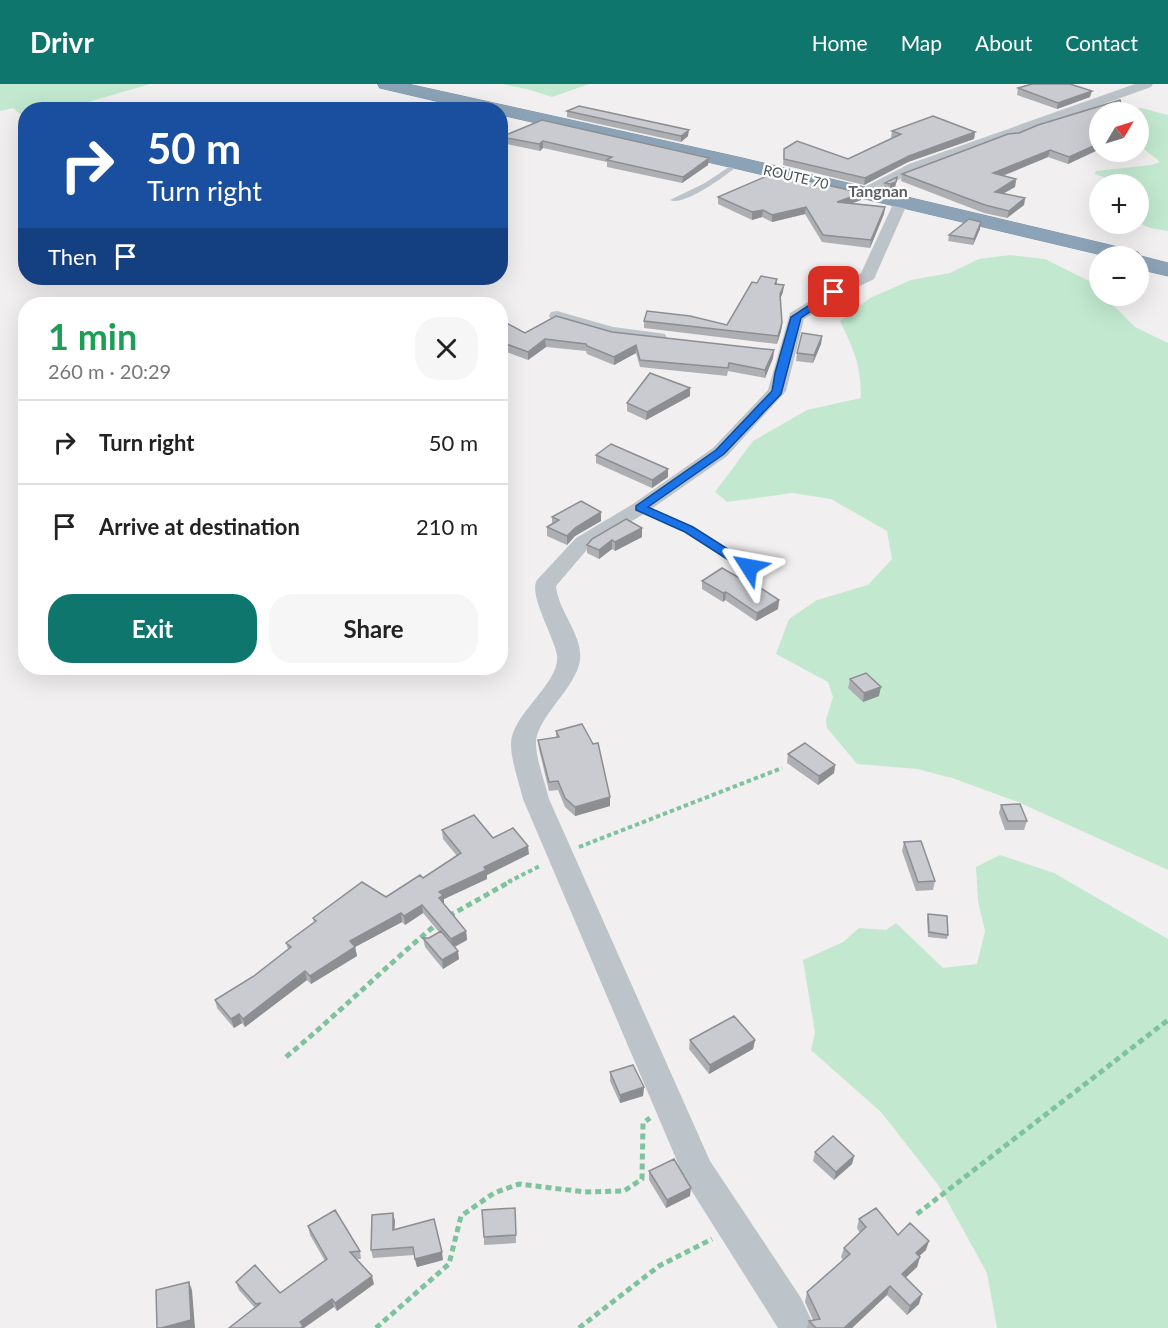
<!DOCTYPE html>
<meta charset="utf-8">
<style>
:root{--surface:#fff;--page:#f6f6f6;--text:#222;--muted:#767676;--line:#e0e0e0;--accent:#0f766e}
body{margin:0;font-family:Lato,sans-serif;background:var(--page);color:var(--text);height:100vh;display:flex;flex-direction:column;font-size:22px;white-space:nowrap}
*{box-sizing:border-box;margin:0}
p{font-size:20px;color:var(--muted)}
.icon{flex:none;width:33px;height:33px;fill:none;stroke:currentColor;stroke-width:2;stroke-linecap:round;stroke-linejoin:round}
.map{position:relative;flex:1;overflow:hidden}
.details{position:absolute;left:18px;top:213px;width:490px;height:378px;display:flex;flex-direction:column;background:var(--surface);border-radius:24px;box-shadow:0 6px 24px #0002}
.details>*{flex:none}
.hud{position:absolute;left:18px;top:18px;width:490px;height:183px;border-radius:24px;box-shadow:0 6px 24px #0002;background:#1a4fa0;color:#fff;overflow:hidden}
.needle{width:39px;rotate:52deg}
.controls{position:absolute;left:1089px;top:18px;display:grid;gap:12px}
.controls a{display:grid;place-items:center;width:60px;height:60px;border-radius:50%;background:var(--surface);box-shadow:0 6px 24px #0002;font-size:30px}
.pin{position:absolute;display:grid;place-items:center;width:51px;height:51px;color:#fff;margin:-26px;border-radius:12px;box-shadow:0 3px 9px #0006}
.me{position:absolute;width:66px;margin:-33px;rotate:304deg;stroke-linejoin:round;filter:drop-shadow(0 0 4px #0008)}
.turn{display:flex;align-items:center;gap:21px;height:126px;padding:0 30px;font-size:27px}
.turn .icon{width:78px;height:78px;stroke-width:2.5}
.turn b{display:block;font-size:42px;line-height:51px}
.then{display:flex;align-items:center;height:57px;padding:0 30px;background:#0003;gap:12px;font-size:22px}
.round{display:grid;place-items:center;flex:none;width:63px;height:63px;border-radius:24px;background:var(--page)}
.head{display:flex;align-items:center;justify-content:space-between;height:102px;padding:0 30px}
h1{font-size:36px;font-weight:700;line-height:45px;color:#1e9e55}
.primary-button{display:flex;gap:12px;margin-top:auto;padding:12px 30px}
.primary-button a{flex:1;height:69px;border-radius:24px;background:var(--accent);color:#fff;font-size:24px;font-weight:700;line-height:69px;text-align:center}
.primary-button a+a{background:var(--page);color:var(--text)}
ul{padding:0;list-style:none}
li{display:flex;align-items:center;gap:18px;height:84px;padding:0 30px;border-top:2px solid var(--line)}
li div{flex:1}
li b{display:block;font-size:22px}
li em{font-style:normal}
header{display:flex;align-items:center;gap:36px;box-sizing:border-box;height:84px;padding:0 30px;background:var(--accent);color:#fff}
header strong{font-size:28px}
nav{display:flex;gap:33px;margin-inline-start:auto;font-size:21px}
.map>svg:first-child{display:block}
</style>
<header>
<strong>Drivr</strong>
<nav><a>Home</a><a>Map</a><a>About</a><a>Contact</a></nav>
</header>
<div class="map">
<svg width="1168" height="1244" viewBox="0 0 1168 1244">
<rect width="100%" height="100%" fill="#f1efef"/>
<!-- green -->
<path fill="#c2e9cf" d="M0,0H150L64,25L26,26L25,34L13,24L0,27Z
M502,0H589L552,13L527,5Z
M1141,24L1168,31V147L1150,144L1139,139L1138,100H1122L1095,90L1096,87L1151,81L1160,78L1139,61L1138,28H1127V26Z
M1010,171L1045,175L1091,198L1099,207L1100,212H1104L1135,243L1168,259V786L1018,718L952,694L917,685L857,680L827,644L826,636L833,613L828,598L776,570L789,535L817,516L868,501L892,475L887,447L831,415L792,409L727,418L715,408L753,357L807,326L861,314C861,281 854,266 840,237L870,214L911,196L950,189L979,175Z
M1000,771L1054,789L1168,855V1244H997L987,1189L939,1102L881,1028L811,966L815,949L803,876L843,858L859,844L886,846L896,839L943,884L977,880L985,847L978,817L976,783Z"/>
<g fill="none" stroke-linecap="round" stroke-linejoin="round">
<defs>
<path id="highway" d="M378,0H408L738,73L1131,166L1138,168L1141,172L1168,179V192L1138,185V172H1106L738,85L501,31V26H474L380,4Z"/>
</defs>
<!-- highway casing -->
<use href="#highway" stroke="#778ea3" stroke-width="1"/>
<!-- path-far1 -->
<path stroke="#7ec39e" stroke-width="4" stroke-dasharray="4.5 3" stroke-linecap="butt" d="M579,763L782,684
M508,798L540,782"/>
<!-- path -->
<path stroke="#7ec39e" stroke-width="5" stroke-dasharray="6 4" stroke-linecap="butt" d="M449,832L511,797
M286,973C338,930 386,882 438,839
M917,1130L1168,936
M376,1244L449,1180L461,1132L494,1109L519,1100L585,1108L624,1107L642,1095L643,1039L650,1034
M579,1244L659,1182L712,1155"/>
<!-- lane -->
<path fill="#bcc3c9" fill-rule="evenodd" d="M738,77L740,78V80C728,90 684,123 670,116L705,99Z
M640,421L672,434L700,448L754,483L753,485H745L679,445L636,426V422Z"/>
<!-- street -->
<path fill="#bcc3c9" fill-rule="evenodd" d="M1135,0H1153L1151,3L919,86L867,111L862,112L855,108L909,80Z
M901,114L908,118L874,195L840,212L804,235L786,307L727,372L647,428L590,462L556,502C558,527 583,551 580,576C576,605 534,635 536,661C537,679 545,698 549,715L710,1077L801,1214L815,1244H778L686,1098L523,715C519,698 511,677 511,660C511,630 561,599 557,571C554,553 528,510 537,496L576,454L633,420L713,364L768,306L790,229L828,206L861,189L894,118Z
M557,227L613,243L659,249L665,250L667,254L665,258L659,259L612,253L551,236L549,232L551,228Z"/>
<!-- highway -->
<use href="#highway" fill="#8ca3b7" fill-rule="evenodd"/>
</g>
<!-- wall -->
<path fill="#adafb3" d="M1018,4L1090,13L1057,25L1017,11Z
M1120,16L1123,25L1122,28H1100V65L1068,80L1048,73L1003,92L1016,95L1015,103L1003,109L1025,114L1024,121L1007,134L984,129L901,97L902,90L1008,50L1019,49L1038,41Z
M567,27L688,52L681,58L567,33Z
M892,47L975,48L974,55L908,78L864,101L783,81L784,65L848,75L893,54L891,53Z
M501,53L709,74L708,81L682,99L607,83V78L543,64L540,67L502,59Z
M897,93L895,104L889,106L884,105L885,99Z
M718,113L861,116L852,119L885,123L884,130L870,164L822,158L805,130L772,138L762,133L752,136L718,120Z
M980,145L973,161L948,157L949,151Z
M777,195V200L783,208L780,215L782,239L781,247L777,260L644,244V237L727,241L757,199Z
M501,236L525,249L612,248L774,266L773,274L765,294L728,287L727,292L640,283L636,269L614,281L587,270L586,267L546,263L528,276L501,266Z
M822,252L821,260L813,279L796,277L797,269Z
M690,312L646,336L627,327V319Z
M596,371L668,385V393L652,404L596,379Z
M552,433L601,437L575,452L567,461L547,452V443L552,440Z
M642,444V453L615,467L612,465L599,475L587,469V461Z
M702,497L779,516L778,525L756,537L725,516L723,518L702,505Z
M850,595L879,612L863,618L848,604Z
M556,647L610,713V722L575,732L565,723L558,706L549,707L539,665L538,656L556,654Z
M788,670L835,681L834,689L818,701L787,679Z
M1001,721L1027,737L1024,746H1005L999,729Z
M442,746L493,754L529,770L487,791V795L444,815V820L466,847L467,856L455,863L459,875L443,885L425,863L423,854H429L439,848L423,829L405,841L402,838L355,863L357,872L311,900L307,896L245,943L242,939L234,944L217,924L215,916L254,892L288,865L286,859L314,838L313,834L386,813L423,794L457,772L443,755Z
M904,758L935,797L933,806L916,807L902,767Z
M928,830L948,851L947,855L928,853L927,834Z
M690,956H755L753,965L709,990L689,965Z
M610,988L644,1003L643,1012L620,1019L610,997Z
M815,1068L854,1072L852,1080L834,1096L813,1077Z
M649,1087L690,1112L666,1124L649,1096Z
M515,1124L516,1159L484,1161V1153Z
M859,1135L898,1151L926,1166L919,1172L920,1173L917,1183L905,1194L919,1220L907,1231L887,1211L852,1244H807L809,1237L813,1236L805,1218L807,1208L843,1176L841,1173L844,1164L860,1149L857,1144Z
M395,1137L394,1145L443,1176L417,1183L414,1171L373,1174L371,1166Z
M308,1142L360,1167L361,1175H357L374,1200L337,1227L334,1223L255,1224L239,1206L236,1198L280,1209L325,1177L310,1151Z"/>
<!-- shaded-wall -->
<path fill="#8d8e92" d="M1092,7L1090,13L1057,25L1058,19Z
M689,46L688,52L681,58V52Z
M975,48L974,55L908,78L864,101L865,94L909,72Z
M543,57V64L540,67L539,60Z
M1100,59V65L1068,80L1069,73Z
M1050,66L1048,73L992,96L993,89Z
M709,74L708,81L682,99L683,93Z
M1016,95L1015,103L994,115L995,108Z
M896,98L895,104L889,106L890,100Z
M862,109L861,116L837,125V118Z
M1025,114L1024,121L1007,134L1009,127Z
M806,123L805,130L772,138V131Z
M885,123L884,130L870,164L871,156Z
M763,126L762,133L752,136V128Z
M981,138L980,145L973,161L974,155Z
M784,201L783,208L779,218L780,210Z
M782,239L781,247L777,260L778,252Z
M822,252L821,260L813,279L814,271Z
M545,255L546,263L528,276V268Z
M636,261V269L614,281V273Z
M774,266L773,274L765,294V286Z
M690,304V312L646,336L647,328Z
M668,385V393L652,404V396Z
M601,428V437L575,452L567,461V452L575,444Z
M642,444V453L615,467V458Z
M612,456V465L599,475V466Z
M505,476V485L501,487V478Z
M726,508L725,516L723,518V509Z
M779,516L778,525L756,537L757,529Z
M881,603L879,612L863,618L864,609Z
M835,681L834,689L818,701L819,692Z
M610,713V722L575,732V723Z
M528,762L529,770L487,791V795L444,815V820L440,823L439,808L484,783Z
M422,821L423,829L405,841L404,832Z
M401,829L402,838L355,863L357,872L311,900L310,892L350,857Z
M466,847L467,856L452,864L451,855Z
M458,867L459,875L443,885L442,876Z
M305,887L307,896L245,943L243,935Z
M239,930L242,939L234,944L231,935Z
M755,956L753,965L709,990L710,981Z
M644,1003L643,1012L620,1019V1011Z
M854,1072L852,1080L834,1096L836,1088Z
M691,1104L690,1112L666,1124L667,1116Z
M393,1129L395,1137L394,1154L393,1146Z
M929,1157L926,1166L913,1178L916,1169Z
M442,1168L443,1176L417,1183L415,1175Z
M920,1173L917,1183L899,1200L902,1190Z
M372,1192L374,1200L337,1227L335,1219Z
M189,1198L192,1206L195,1244H161Z
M890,1202L887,1211L852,1244H844Z
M922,1210L919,1220L907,1231L910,1222Z
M332,1215L334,1223L304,1244H300V1238Z"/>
<!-- building -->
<path fill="#c9cbd0" stroke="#8d8e92" stroke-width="1.5" d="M1032,0H1070L1092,7L1058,19L1018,4Z
M1120,16L1123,25L1116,28H1100V59L1069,73L1050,66L993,89L1016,95L995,108L1025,114L1009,127L985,121L902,90L1008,50L1019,49L1038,41Z
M579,22L689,46L681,52L567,27Z
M933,32L975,48L909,72L865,94L784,75V65L797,57L848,75L901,50L892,47Z
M542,36L709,74L683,93L607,76L612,73L543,57L539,60L501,53Z
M774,89L862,109L837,118L885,123L871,156L823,151L806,123L772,131L763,126L752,128L718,113Z
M897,93L896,98L890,100L885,99Z
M969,135L981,138L974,155L949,151Z
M761,192L777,195L775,200L784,201L780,210L782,239L778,252L644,237L647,227L690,232L727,241L752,198L757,199Z
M433,214L446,220H418Z
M556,232L612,248L774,266L765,286L729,279L728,284L640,276L636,261L614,273L587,262L586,260L545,255L528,268L501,258V236L525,249Z
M802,249L822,252L814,271L797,269Z
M650,289L690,304L647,328L627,319Z
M611,360L668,385L652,396L596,371Z
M581,417L601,428L575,444L567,452L547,443L559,436L552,433Z
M626,435L642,444L615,458L612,456L599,466L587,461L592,455Z
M722,484L750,500L753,499L779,516L757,529L726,508L723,509L702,497Z
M866,589L881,603L864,609L850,595Z
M582,640L593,660L598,659L610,713L575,723L565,714L558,697L549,698L538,656L559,653L556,647Z
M805,659L835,681L819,692L788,670Z
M1020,720L1027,737H1008L1001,721Z
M474,731L493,754L513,744L528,762L484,783L486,786L439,808L443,811L439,814L466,847L451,855L422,821L404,832L401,829L350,857L355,863L310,892L305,887L243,935L239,930L231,935L215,916L254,892L291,863L286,859L316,837L313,834L362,798L386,813L420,791L423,794L461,769L442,746Z
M921,757L935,797L918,798L904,758Z
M928,830L947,832L948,851L929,848Z
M441,847L458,867L442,876L423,854H429Z
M734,932L755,956L710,981L690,956Z
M633,981L644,1003L620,1011L610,988Z
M833,1052L854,1072L836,1088L815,1068Z
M674,1075L691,1104L667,1116L649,1087Z
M515,1124L516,1151L484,1153L482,1126Z
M876,1124L898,1151L910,1139L929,1157L916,1169L920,1173L902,1190L922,1210L910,1222L890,1202L844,1244H816L809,1237L820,1235L807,1208L850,1170L844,1164L866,1143L859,1135Z
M335,1126L360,1167L350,1168L372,1192L335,1219L332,1215L300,1238L303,1242L300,1244H229L261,1219L256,1220L236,1198L255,1181L280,1209L327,1175L308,1142Z
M393,1129V1146L434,1135L442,1168L415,1175L413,1163L371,1166L372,1131Z
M189,1198L191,1236L161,1244H157L156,1206Z"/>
<!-- route -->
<path fill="#1a73e8" stroke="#114b97" stroke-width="1.5" d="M831,207L839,208L801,234L781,310L724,370L648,423L693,443L753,481V486H744L685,448L636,426V422L716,366L772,307L775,289L791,233Z"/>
<g text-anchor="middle" stroke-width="4.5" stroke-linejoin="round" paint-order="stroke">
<!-- far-street labels -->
<g font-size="14" fill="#495259" stroke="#fff">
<text transform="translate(796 93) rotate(13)" y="5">ROUTE 70</text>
</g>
<!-- far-quarter labels -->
<g font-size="16" font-weight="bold" fill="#5c5f62" stroke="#fff">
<text x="878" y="113">Tangnan</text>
</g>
</g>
</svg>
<div class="controls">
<a><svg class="needle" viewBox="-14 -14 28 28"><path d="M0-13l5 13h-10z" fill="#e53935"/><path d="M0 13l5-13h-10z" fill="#767676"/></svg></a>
<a>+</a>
<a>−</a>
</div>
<div class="pin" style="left:834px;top:208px;background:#d93025"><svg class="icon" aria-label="arrive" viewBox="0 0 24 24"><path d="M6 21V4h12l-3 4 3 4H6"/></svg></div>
<svg class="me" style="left:749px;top:483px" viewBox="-20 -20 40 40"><path d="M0-17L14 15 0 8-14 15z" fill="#1a73e8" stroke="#fff" stroke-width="4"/></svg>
<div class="hud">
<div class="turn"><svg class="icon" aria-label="right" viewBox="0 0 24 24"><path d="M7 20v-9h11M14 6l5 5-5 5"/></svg><div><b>50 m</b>Turn right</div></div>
<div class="then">Then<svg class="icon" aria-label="arrive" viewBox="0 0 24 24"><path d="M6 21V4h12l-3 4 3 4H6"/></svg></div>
</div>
<section class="details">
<div class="head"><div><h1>1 min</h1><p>260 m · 20:29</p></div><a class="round"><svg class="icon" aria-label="close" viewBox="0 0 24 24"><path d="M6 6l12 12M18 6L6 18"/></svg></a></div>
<ul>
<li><svg class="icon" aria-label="right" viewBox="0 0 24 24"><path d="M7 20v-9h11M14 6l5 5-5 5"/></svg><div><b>Turn right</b></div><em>50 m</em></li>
<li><svg class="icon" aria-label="arrive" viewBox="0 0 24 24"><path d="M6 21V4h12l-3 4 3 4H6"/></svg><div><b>Arrive at destination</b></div><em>210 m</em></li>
</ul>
<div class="primary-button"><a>Exit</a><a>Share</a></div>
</section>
</div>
